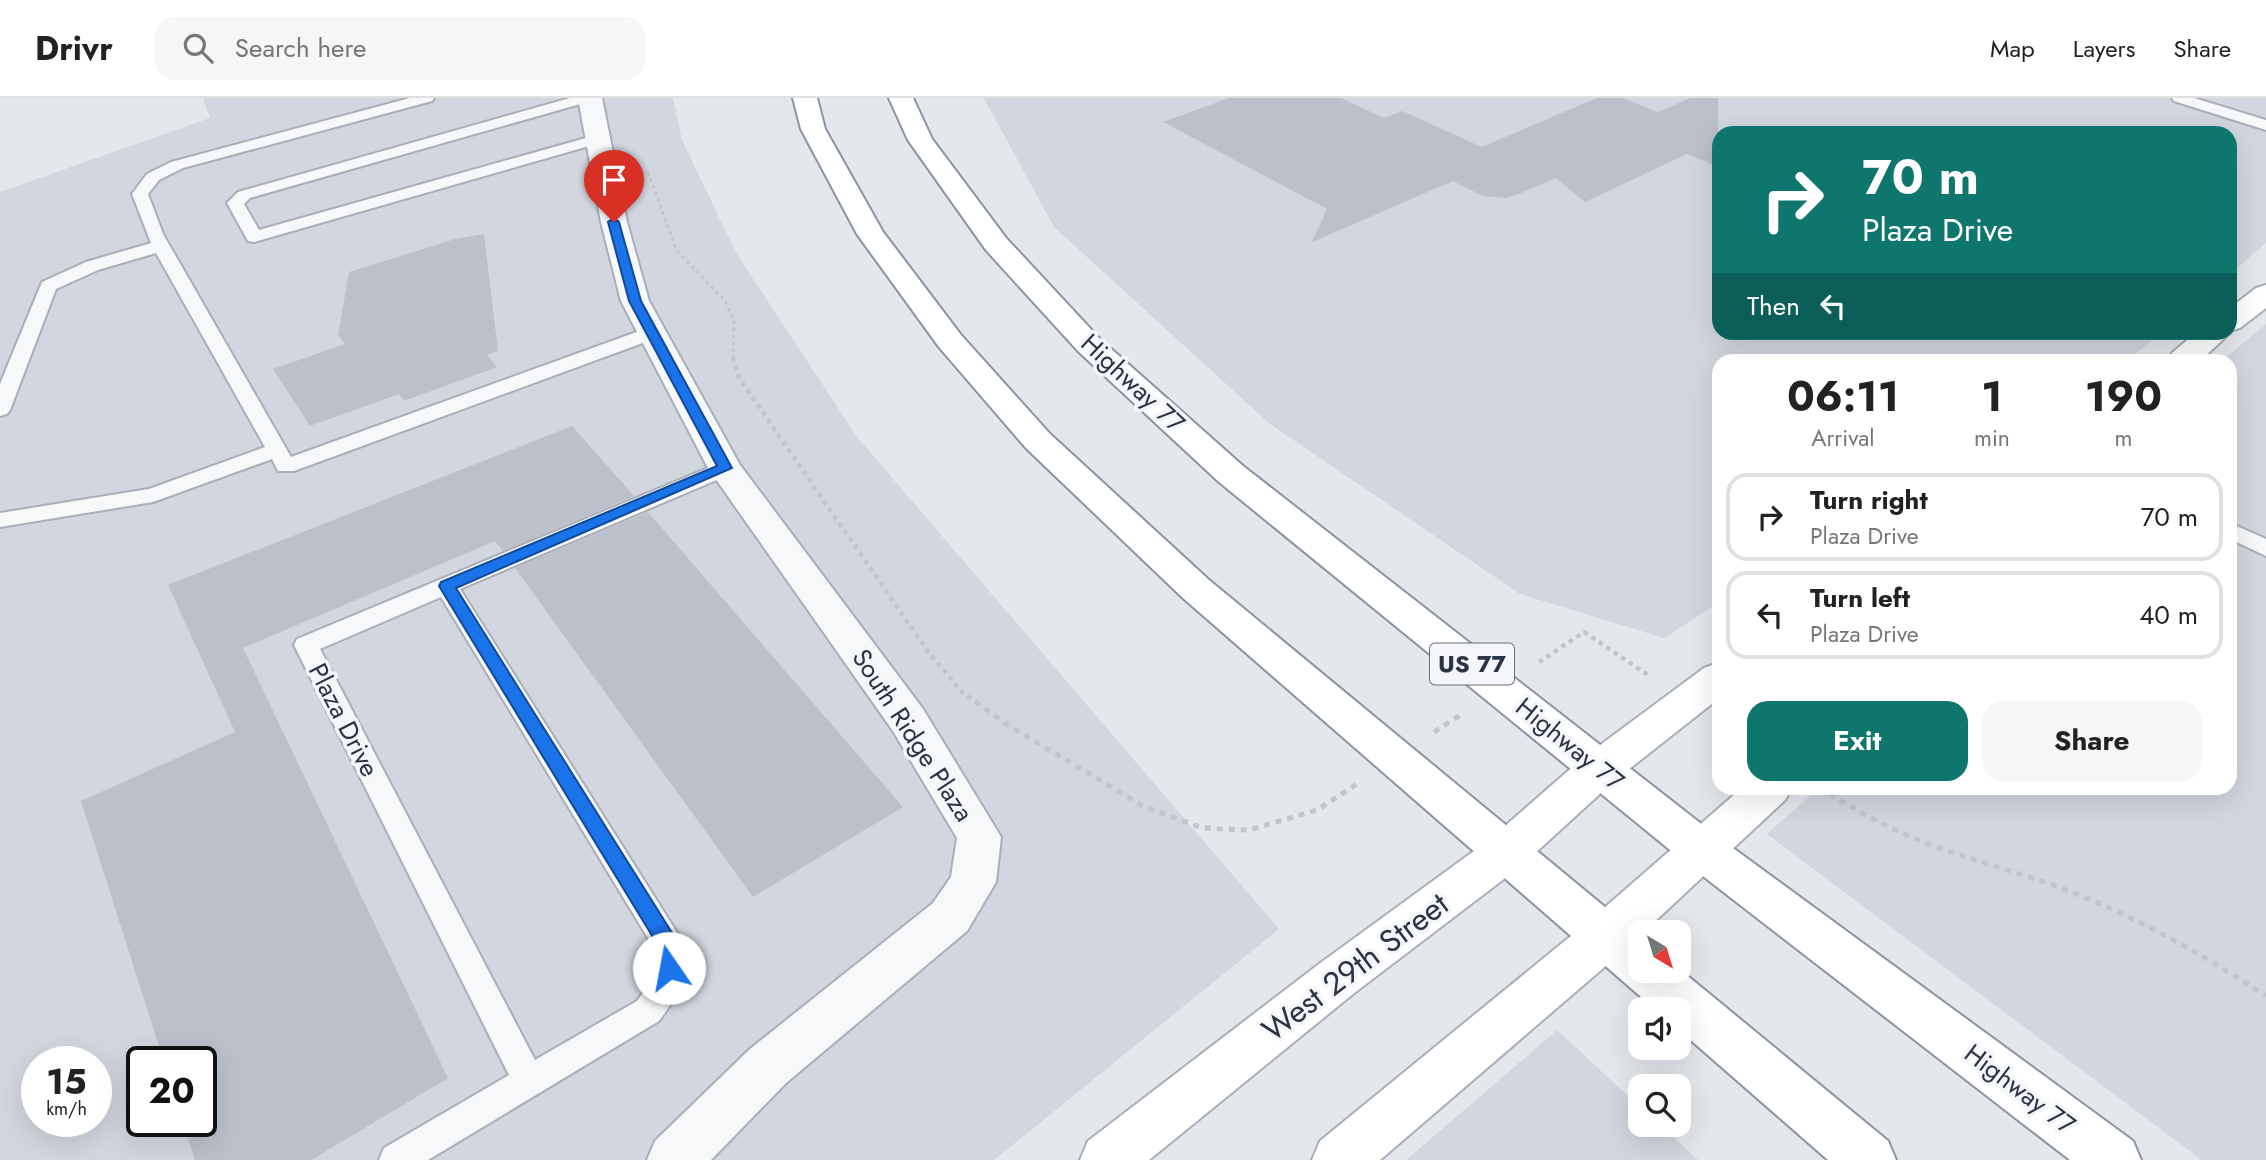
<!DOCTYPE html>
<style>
:root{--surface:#fff;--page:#f6f6f6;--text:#222;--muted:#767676;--line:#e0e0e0;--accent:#0f766e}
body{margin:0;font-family:Jost,sans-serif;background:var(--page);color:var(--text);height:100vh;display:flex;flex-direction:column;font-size:26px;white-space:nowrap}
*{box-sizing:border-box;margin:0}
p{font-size:23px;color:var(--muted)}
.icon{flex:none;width:38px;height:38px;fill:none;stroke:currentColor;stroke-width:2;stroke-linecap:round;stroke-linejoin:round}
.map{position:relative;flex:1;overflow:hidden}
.panel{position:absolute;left:1712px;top:256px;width:525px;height:441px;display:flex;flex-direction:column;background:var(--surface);border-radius:21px;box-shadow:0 7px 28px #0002}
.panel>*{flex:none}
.top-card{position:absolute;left:1712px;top:28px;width:525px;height:214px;border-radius:21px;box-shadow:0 7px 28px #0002;background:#0f766e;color:#fff;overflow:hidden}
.needle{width:46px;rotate:142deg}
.fabs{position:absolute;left:1628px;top:822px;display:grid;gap:14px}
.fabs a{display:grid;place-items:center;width:63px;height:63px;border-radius:14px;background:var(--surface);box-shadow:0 7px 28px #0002;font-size:35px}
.speed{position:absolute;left:21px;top:948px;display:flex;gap:14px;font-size:35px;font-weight:700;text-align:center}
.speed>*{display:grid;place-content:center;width:91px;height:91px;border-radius:50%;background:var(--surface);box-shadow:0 7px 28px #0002;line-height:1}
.speed small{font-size:18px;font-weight:400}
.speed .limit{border:4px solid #111;border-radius:10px;background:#fff;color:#111}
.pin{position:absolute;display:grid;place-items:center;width:60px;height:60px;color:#fff;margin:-72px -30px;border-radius:50% 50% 50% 0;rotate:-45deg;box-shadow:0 0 7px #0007}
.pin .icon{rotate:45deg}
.me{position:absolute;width:77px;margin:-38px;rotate:348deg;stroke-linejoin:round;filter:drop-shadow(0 0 5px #0008)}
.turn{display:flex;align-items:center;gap:24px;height:147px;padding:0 35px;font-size:32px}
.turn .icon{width:91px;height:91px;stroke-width:2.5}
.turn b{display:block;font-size:49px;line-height:60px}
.then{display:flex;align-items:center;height:66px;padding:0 35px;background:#0003;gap:14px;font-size:26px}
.eta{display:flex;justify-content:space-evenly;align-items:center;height:119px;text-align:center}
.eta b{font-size:42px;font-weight:700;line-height:49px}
.primary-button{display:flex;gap:14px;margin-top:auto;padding:14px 35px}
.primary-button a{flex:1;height:80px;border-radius:21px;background:var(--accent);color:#fff;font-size:28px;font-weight:700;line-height:80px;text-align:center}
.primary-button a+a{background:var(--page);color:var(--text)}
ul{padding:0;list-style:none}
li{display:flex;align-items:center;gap:21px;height:88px;margin:0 14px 10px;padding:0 21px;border:4px solid var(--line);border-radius:21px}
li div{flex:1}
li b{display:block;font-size:26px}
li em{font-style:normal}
header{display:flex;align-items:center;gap:42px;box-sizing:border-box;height:98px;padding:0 35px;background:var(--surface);border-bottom:2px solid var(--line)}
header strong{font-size:33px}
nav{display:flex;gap:38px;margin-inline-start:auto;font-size:24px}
.search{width:490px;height:63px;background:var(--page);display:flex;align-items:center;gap:18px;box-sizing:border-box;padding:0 24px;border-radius:21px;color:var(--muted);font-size:26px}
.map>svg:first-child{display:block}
</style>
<header>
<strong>Drivr</strong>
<div class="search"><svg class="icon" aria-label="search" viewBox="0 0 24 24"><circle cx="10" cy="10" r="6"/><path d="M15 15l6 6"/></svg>Search here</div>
<nav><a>Map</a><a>Layers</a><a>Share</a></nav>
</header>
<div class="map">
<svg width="2266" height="1062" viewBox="0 0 2266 1062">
<rect width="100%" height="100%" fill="#e4e7ec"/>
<!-- built -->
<path fill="#d2d6de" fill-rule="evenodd" d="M203,0H673L682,42L736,155L857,339L1279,831L994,1062H0V94L210,20ZM37,964H96V1024H37ZM142,964H201V1024H142Z
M984,0H2266V145L2230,176V35H1718V234L2161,235L2128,262H1718V505L1664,540L1520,496L1270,326L1054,129Z
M2266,226V1062H2202L1767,736L1819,690H2230V262H2223Z
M1557,932L1640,1009V1027H1660L1698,1062H1406Z"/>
<!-- building -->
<path fill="#bbc0ca" d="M1229,0H1341L1384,20L1402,13L1482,49L1597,0H1622L1658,14L1690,0H1718V69L1687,56L1585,104L1556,80L1519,96L1505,100L1483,98L1453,83L1312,144L1327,111L1163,24Z
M484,136L498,253L487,257L497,269L404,303L399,296L310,328L273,271L345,246L338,237L349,174L455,141Z
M572,328L634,398L503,453L495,443L243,550L448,980L311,1062H195L183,1024H201V964H164L81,703L235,634L168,487Z
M648,414L903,709L753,799L515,470Z"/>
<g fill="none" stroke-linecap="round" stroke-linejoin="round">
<defs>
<path id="service" d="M410,0H434L432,3L183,70L159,82L148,96L163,136L291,359L645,231H659L662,235L659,239L294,373H278L272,361L153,404L0,429V415L149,391L265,349L156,155L98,172L56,191L10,312L7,316L0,318V286L42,184L86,164L151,145L132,96L147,76L171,64Z
M570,0H593L591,3L250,100L244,106L259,132L593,38H603L606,41L603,44L254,144L248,143L227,105L238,94Z
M2172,0H2194L2266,22V32L2174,3Z
M725,363L733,365L736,370L733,375L460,491L683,844C696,872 675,901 659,923L428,1062H379L384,1050L509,977L294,547L297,541ZM441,499L657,855L652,882L637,903L535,962L320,551Z
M2230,425L2266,441V458L2230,441Z"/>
<path id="minor" d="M578,0H602L627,124L649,203L740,367L923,611L1001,739L996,784L967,833L786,985L711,1062H647L655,1043L750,951L933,805L951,779L957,740L893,633L708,370L621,203L601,124Z"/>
<path id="secondary" d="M2266,187V210L2240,230L2230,233L2231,234L2201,262H2168L2172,255L2197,234H2230V210L2256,190Z
M1718,565V601L1614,683L1521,768L1353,896L1149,1062H1080L1088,1043L1319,866L1489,742L1584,659L1704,570Z
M1742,690H1792L1785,702L1622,854L1380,1062H1312L1320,1043L1588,824Z"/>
<path id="trunk" d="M793,0H817L825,31L883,134L961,237L1050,336L1209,482L1640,838V873H1678V870L1888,1043L1896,1062H1828L1678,931V912H1656L1183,500L1026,350L939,249L857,136L801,31Z
M889,0H913L932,41L1006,140L1100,241L1243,368L1718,739L2133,1043L2141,1062H2070L1686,765L1219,384L1078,253L986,152L908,42Z"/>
</defs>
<!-- service casing -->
<use href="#service" stroke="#a9aeb7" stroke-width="4"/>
<!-- minor casing -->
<use href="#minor" stroke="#a9aeb7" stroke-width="4"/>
<!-- secondary casing -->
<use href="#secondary" stroke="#a9aeb7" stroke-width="4"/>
<!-- trunk casing -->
<use href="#trunk" stroke="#8b94a3" stroke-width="4"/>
<!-- path-far2 -->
<path stroke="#c2c5cb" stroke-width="2.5" stroke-dasharray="3.5 3.5" stroke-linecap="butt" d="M648,74L677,153L725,203L734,223L733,261"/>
<!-- path-far1 -->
<path stroke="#c2c5cb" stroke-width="4.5" stroke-dasharray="4.5 4.5" stroke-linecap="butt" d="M733,259L739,280L929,555L963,595L977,605
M1539,564L1584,534L1648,577"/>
<!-- path -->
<path stroke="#c2c5cb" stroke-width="5" stroke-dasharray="6 6" stroke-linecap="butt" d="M975,603L1006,626L1143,708L1202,730L1249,732L1317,712L1357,686
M1434,634L1462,616
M1819,690C1851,709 1883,728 1918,742C1969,762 2023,775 2074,795C2142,822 2205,858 2266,898"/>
<!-- service -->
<use href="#service" fill="#f7f8fa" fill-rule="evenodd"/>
<!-- minor -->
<use href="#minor" fill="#f7f8fa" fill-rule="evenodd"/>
<!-- secondary -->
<use href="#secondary" fill="#fff" fill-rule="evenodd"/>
<!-- trunk -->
<use href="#trunk" fill="#fff" fill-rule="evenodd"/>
</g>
<!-- route -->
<path fill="#1a73e8" stroke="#114b97" stroke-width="2" d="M614,120L619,124L641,203L732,370L456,490L679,846C683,856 681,867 676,876L669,879L662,876L659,870L662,854L439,488L441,484L717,368L629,203L608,124Z"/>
<g text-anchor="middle" stroke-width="7" stroke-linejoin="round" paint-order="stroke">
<!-- shield labels -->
<rect fill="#f4f6f9" stroke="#676e7b" stroke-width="2" x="1430" y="545.5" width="84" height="41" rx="5"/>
<g font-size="24" font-weight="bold" fill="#2b3445">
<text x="1472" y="574">US 77</text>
</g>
<!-- street labels -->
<g font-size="26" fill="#2b3445" stroke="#f4f6f9">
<text transform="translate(1133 285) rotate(43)" y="9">Highway 77</text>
<text transform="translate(344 622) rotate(63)" y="9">Plaza Drive</text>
<text transform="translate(913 637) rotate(57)" y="9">South Ridge Plaza</text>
<text transform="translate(1570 646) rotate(39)" y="9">Highway 77</text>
<text transform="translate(2020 991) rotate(37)" y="9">Highway 77</text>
</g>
<!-- near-street labels -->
<g font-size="32" fill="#2b3445" stroke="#f4f6f9">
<text transform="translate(1355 869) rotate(-37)" y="11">West 29th Street</text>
</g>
</g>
</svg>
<div class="fabs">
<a><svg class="needle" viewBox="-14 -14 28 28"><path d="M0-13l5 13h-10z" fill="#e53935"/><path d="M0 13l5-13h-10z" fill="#767676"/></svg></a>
<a><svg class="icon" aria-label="sound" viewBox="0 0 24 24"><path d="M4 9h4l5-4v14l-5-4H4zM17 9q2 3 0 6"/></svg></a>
<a><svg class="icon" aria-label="search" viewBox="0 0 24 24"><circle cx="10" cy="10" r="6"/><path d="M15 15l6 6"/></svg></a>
</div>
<div class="speed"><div>15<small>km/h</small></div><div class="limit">20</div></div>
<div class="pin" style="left:614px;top:124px;background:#d93025"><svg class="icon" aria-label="arrive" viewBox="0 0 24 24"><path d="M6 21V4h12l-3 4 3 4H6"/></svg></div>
<svg class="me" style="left:669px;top:870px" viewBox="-20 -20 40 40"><circle r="19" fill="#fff"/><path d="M0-13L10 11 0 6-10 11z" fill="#1a73e8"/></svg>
<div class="top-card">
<div class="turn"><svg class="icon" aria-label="right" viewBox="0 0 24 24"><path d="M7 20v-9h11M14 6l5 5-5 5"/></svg><div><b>70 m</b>Plaza Drive</div></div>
<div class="then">Then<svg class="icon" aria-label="left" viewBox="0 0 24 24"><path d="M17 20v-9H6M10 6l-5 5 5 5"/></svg></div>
</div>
<section class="panel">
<div class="eta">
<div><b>06:11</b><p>Arrival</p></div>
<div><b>1</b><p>min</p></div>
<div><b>190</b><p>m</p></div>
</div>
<ul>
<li><svg class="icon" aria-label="right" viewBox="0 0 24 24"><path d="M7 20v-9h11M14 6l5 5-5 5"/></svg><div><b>Turn right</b><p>Plaza Drive</p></div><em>70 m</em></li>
<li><svg class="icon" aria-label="left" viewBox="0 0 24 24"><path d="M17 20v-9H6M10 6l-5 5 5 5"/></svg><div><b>Turn left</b><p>Plaza Drive</p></div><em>40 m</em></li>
</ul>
<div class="primary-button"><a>Exit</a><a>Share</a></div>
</section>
</div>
